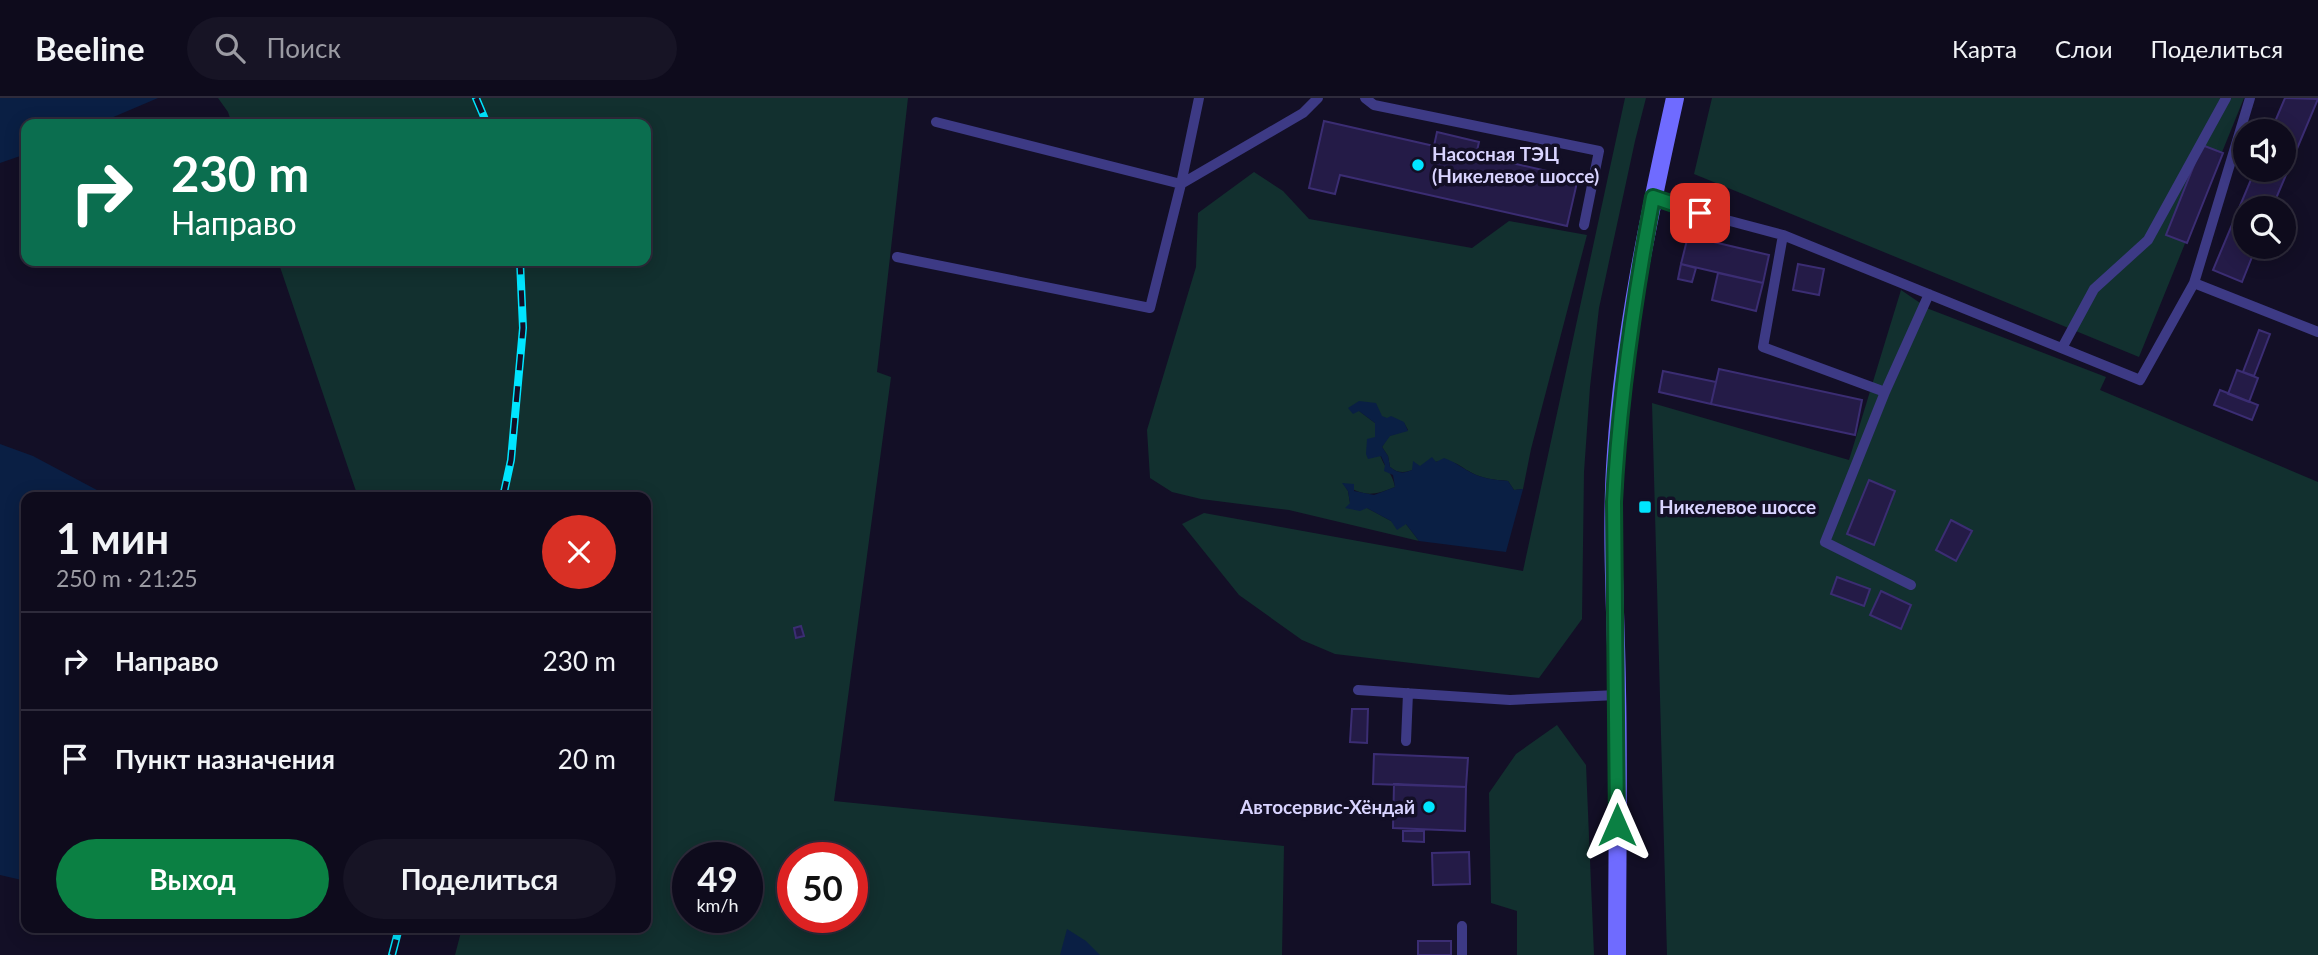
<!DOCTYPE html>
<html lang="ru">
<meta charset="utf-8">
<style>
:root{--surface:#0e0b1c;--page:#171425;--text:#f1f3f6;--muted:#9b9ba3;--line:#2e2b3b;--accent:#0b8043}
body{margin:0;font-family:Lato,sans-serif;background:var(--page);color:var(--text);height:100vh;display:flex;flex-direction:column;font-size:26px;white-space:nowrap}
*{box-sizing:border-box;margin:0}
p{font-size:23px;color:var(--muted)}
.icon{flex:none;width:38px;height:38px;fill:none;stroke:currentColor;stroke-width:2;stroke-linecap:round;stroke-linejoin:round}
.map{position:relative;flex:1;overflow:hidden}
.panel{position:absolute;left:21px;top:394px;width:630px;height:441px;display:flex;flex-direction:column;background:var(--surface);border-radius:14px;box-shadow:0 4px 18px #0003,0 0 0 2px var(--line)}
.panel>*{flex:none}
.hud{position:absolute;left:21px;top:21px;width:630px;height:147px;border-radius:14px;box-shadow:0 4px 18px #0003,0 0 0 2px var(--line);background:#0b6e4f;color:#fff;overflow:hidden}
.controls{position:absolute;left:2233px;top:21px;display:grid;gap:14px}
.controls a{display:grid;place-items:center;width:63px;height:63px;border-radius:50%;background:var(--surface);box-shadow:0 4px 18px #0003,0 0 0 2px var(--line);font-size:35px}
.speed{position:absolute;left:672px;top:744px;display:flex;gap:14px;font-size:35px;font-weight:700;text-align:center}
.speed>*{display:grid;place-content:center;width:91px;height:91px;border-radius:50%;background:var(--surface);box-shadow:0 4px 18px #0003,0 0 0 2px var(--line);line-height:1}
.speed small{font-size:18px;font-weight:400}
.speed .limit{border:10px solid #d22;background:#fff;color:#111}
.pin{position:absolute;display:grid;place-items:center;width:60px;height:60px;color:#fff;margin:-30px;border-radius:14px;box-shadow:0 4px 10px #0006}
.me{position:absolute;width:77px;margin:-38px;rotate:0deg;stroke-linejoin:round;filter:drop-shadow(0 0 5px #0008)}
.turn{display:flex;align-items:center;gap:24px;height:147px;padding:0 35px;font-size:32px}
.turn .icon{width:91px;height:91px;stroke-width:2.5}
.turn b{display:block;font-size:49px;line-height:60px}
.round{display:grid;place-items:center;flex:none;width:74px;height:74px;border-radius:37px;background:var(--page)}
.summary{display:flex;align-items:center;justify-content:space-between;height:119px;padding:0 35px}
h1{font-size:42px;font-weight:700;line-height:52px}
.cta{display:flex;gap:14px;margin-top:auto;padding:14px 35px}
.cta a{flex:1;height:80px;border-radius:42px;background:var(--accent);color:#fff;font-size:28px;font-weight:700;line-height:80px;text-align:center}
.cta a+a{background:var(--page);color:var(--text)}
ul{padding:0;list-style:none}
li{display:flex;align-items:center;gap:21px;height:98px;padding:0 35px;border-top:2px solid var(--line)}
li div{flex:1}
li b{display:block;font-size:26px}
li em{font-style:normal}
header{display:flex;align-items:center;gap:42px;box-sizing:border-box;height:98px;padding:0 35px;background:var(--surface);border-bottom:2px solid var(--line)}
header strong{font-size:33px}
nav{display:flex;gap:38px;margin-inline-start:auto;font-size:24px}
.search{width:490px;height:63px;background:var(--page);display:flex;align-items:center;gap:18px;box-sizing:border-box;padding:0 24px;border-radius:38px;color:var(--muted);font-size:26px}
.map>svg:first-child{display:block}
</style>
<header>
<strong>Beeline</strong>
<div class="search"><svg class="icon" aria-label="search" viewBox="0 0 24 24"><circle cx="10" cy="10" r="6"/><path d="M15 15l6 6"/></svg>Поиск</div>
<nav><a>Карта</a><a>Слои</a><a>Поделиться</a></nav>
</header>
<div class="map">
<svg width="2318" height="857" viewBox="0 0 2318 857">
<rect width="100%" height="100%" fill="#130f26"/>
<!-- green -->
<path fill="#12302f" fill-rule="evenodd" d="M218,0H908L877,274L891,279L834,703L1284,748L1282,857H455L462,830H646V399H358L278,163H646V26H232L228,14ZM688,760H747V819H688ZM793,760H852V819H793Z
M1625,0H1646L1635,43L1599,210L1590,289L1584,374L1582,521L1539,580L1335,556L1302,542L1239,497L1182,426L1204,415L1523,473Z
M1712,0H2244L2139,259L1694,76Z
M1254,74L1283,93L1309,121L1472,150L1509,123L1587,137L1531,351L1523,391L1514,392L1508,383C1497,382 1486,381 1476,377C1458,369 1458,361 1435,364C1418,366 1405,382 1390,369L1388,358L1382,349L1389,338L1408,332L1404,325L1359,313L1375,325C1375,339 1377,351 1383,364C1388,373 1393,378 1395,389C1373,398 1363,399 1343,385L1348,393L1350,405L1367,410L1391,423L1406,426L1419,443L1289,412L1201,401L1172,394L1150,380L1147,332L1196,169L1198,115Z
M1901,192L1929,211L2106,279L2100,292L2318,384V857H1667L1652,305L1849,362Z
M1557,627L1586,667L1594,857H1517V813L1491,805L1489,695L1516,656Z"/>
<!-- water -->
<path fill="#0a1f44" d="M0,0H158L97,26H26V56L0,65Z
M1359,303L1376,305L1382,318L1387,320L1391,318L1404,324L1408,333L1390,338L1382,349L1388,358L1390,369C1397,375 1403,376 1412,372L1413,363L1420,368L1432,359L1436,364L1444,360C1456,364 1463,371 1474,376C1485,381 1497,382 1508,383L1514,392L1523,391L1506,454L1419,443L1406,426L1397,432L1391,423L1367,410L1360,413L1345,410L1350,405L1348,393L1342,385L1354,386V393L1374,397L1395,389L1393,377L1384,373L1385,367L1381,358L1368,361L1366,356L1367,341L1375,339V325L1359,313L1353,316L1348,310Z
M0,346L33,358L110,399H26V783L0,777Z
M1067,831L1086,843L1100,857H1060Z"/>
<!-- building -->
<path fill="#241b47" stroke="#3b2d73" stroke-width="2" d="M2285,0L2318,1L2272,110H2245V149H2256L2242,184L2213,172L2255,72H2284V33H2271Z
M1324,23L1434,48L1437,34L1479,44L1476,57L1578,80L1567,128L1340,77L1335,96L1309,90Z
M2202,47L2223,55L2187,145L2166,137Z
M1704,133L1717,136L1715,144L1702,141Z
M1688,138L1769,157L1763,185L1681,166Z
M1681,166L1696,170L1692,184L1678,181Z
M1798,166L1824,171L1819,197L1793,192Z
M1718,175L1763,185L1756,213L1712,202Z
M2259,232L2270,236L2254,278L2243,274Z
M1719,271L1862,302L1855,337L1711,306Z
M2237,272L2258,280L2249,304L2228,296Z
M1663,273L1716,284L1711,306L1659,294Z
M2220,292L2258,307L2252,322L2214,307Z
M1869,382L1895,393L1874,447L1847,436Z
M1951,422L1972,433L1956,463L1936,452Z
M1837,479L1870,491L1864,508L1831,496Z
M1881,493L1911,507L1901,531L1870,517Z
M801,528L804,538L796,540L794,530Z
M1352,611H1368L1367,645L1350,644Z
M1374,656L1468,660L1466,689L1373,686Z
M1394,686L1466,689L1465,733L1393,730Z
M1403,733H1424V744L1403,743Z
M1469,754L1470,786L1433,787L1432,755Z
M1418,843H1451V857H1418Z"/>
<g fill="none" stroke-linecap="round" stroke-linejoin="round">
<!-- lane -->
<path stroke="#3d3a85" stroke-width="10" d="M1365,0L1374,7L1599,53L1584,127
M936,24L1181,86L1199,0
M1653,99L1700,115L1783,137L2140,282L2194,185L2318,234
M1783,137L1763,249L1885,294
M897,159L1150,210L1181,86L1303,15L1318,0
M2194,185L2250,0
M2062,250L2094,191L2148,142L2226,0
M1911,487L1825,444L1885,294L1929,196
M1358,592L1510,602L1617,597
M1406,643L1408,595
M1462,828V857"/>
<!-- secondary -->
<path stroke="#6f6bff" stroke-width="18" d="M1617,857C1617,769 1619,681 1617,592C1616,513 1610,434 1616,354C1624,235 1649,117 1675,0"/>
<defs>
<path id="rail" d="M476,0L487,26
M503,399L511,362L523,230L520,163
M392,857L399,830"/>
</defs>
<!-- rail casing -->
<use href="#rail" stroke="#00e5ff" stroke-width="8"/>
<!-- rail -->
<use href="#rail" stroke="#130f26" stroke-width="5" stroke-dasharray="16" stroke-linecap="butt"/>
</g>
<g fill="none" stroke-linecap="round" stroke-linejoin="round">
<defs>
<path id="route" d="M1617,727L1614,404C1619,301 1634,201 1653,99L1700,115"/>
</defs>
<!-- route casing -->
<use href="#route" stroke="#07532c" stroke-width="18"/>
<!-- route -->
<use href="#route" stroke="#0b8043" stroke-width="12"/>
</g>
<!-- markers -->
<g fill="#00e5ff" stroke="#130f26" stroke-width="2.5">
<circle cx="1418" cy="67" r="7"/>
<rect x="1638" y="402" width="14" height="14" rx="3.5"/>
<circle cx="1429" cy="709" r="7"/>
</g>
<g text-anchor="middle" stroke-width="7" stroke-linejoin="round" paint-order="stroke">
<!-- poi labels -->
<g font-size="19" font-weight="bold" fill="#d9d4ff" stroke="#130f26" text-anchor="start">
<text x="1432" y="63">Насосная ТЭЦ<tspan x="1432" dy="22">(Никелевое шоссе)</tspan></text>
<text x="1659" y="416">Никелевое шоссе</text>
<text x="1415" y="716" text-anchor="end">Автосервис-Хёндай</text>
</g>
</g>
</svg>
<div class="controls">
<a><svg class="icon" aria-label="sound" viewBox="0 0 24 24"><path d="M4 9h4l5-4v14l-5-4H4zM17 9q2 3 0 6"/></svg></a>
<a><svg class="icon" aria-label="search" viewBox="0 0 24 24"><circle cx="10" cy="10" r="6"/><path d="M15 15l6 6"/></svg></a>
</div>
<div class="speed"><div>49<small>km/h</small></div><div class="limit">50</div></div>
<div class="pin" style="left:1700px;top:115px;background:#d93025"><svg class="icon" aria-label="arrive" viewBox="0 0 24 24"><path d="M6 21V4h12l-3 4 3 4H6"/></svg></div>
<svg class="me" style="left:1617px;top:727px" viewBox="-20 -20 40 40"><path d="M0-17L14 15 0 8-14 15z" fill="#0b8043" stroke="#fff" stroke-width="4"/></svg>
<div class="hud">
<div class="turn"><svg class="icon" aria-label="right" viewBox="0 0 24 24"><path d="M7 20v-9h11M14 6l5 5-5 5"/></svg><div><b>230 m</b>Направо</div></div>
</div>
<section class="panel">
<div class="summary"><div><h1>1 мин</h1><p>250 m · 21:25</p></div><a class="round" style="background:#d93025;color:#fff"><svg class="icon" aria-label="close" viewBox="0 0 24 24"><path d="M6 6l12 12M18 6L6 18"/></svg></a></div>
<ul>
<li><svg class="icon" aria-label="right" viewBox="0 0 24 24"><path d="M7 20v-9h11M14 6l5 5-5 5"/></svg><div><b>Направо</b></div><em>230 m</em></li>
<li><svg class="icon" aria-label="arrive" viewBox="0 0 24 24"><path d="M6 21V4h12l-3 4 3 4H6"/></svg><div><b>Пункт назначения</b></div><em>20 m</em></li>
</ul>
<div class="cta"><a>Выход</a><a>Поделиться</a></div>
</section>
</div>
